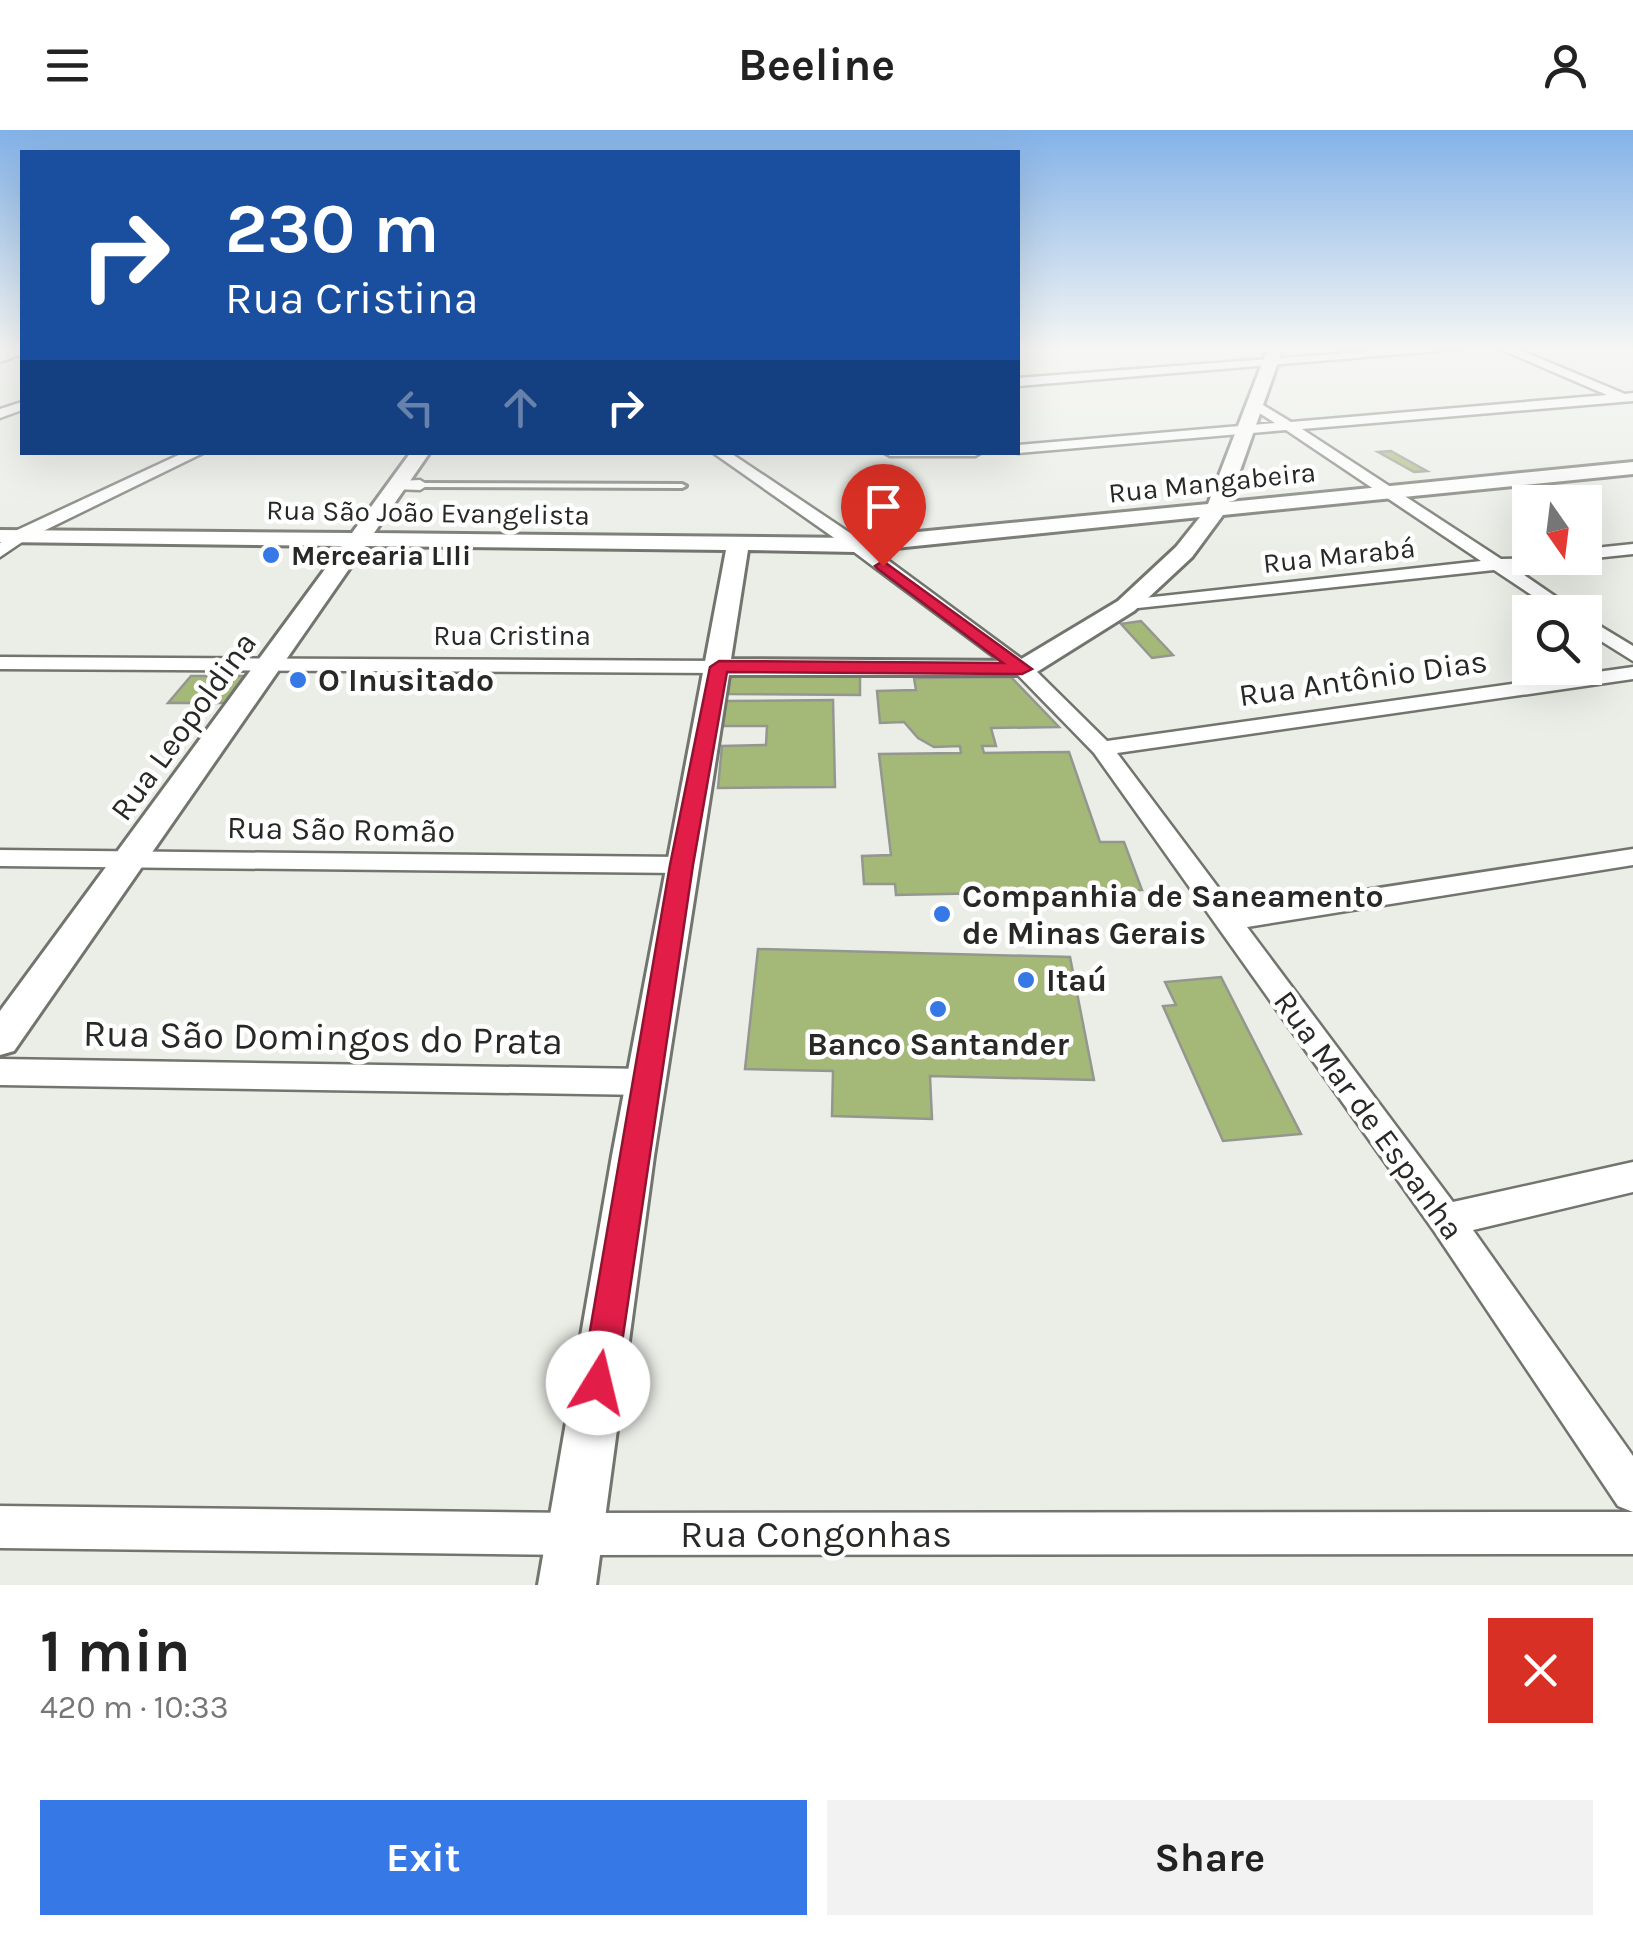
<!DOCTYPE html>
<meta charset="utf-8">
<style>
:root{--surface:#fff;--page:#f2f2f2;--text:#222;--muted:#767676;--accent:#3678e6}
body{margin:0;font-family:Karla,sans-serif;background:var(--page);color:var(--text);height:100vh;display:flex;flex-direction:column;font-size:38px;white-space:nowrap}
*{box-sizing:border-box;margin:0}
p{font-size:32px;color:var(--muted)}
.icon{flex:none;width:55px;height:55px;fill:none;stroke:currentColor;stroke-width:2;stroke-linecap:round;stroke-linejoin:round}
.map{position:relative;height:1455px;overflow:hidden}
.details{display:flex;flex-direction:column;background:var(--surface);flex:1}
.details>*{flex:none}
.banner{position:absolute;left:20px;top:20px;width:1000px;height:305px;border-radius:0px;box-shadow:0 10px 40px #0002;background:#1a4fa0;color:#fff;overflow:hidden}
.needle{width:65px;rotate:166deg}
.fabs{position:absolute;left:1512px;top:355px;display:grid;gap:20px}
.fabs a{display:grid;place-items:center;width:90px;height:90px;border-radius:0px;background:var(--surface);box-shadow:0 10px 40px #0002;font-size:50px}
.pin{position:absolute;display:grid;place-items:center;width:85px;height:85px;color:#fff;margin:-102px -42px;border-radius:50% 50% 50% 0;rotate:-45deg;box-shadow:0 0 10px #0007}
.pin .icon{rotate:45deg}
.me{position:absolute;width:110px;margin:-55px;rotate:9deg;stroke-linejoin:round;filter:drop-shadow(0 0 8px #0008)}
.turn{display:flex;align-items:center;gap:35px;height:210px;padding:0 40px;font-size:45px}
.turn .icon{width:130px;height:130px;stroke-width:2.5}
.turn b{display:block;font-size:70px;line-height:85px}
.lanes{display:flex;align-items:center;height:95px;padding:0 40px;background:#0003;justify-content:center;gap:50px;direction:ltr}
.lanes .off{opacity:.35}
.round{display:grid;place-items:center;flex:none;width:105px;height:105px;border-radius:0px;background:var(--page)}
.summary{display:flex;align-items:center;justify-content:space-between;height:170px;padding:0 40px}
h1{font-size:60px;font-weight:700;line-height:75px}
.primary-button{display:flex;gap:20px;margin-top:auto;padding:20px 40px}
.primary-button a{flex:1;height:115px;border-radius:0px;background:var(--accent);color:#fff;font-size:40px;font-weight:700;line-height:115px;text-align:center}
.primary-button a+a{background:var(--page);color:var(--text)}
header{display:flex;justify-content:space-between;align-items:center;height:130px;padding:0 40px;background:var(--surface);font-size:45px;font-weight:700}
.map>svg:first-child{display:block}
</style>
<header><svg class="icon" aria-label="menu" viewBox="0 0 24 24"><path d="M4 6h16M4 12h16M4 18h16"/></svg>Beeline<svg class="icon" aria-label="person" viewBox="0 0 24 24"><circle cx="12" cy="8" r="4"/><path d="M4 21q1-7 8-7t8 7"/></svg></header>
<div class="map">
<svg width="1633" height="1455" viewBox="0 0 1633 1455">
<rect width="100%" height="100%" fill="#ebeee7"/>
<!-- building -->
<path fill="#a4b877" stroke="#949790" stroke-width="2.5" d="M1391,321L1427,341L1414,342L1378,322Z
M1141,491L1173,525L1152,528L1121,494Z
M731,543L860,544V565L728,564Z
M191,546H246L228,573H168Z
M1011,547L1059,597L991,598L996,616H982L984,623L1069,622L1100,712H1124L1142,760L896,765L895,754H864L862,726L891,725L879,624L961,623L960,616L934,617L918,608L904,592L880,593L877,561L916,560L914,548Z
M833,570L835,657L718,658L722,616L766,615L767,596H723L726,571Z
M758,819L1070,827L1094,950L930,946L932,989L832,986L833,941L745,939Z
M1221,847L1301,1004L1223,1011L1163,876L1176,875L1165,852Z"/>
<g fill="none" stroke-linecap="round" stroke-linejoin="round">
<defs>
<path id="service" d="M8,218H20L0,224V220Z
M417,353L682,354L686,356L682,358L420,357L416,355Z"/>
<path id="minor" d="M16,218H22V224L0,232V224Z
M1416,218H1472L1018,256V248Z
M1498,218H1515L1625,264L1633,263V271L1302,299L1501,429L1566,428L1558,433L1514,438L1578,482H1557L1494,440L1119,480L1117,476L1126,470L1481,431L1286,300L1018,323L1015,322L1018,315L1275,293L1253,279L1251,276L1258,272L1291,292L1607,265Z
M22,272V280L0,288V279Z
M185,322H205L25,410L0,427V413L13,402Z
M712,322H729L862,411L1030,535L1107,611L1633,537V549L1117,623L1235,780L1633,719V735L1247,797L1453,1072L1633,1032V1062L1473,1100L1633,1326V1424L575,1425L0,1418V1376L575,1383L1633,1382L1618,1376L1434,1101L1094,623L1016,543L850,419Z
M883,322H982L975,326H890Z
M398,351L420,350L428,355L420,360L393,359V353Z
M1633,414V424L1585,429L1579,428H1585V419Z
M1585,487L1633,516V531L1585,501Z
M0,527L719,531L729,537L719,543L0,539Z
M0,720L682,727L695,735L682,743L0,736Z
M0,929L646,939L657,943L661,952L657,961L646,965L0,955Z"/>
<path id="tertiary" d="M1268,218H1283L1229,372L1633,332V344L1223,385L1192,427L1134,481L1032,545H729L654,1026L596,1455H538L612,1026L726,420L365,416L14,921L0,925V881L342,416L0,412V400L352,403L411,322H430L374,403L856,408L1208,374ZM1200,387L1176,417L1118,471L1018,531L731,529L748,420L856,422Z"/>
</defs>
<!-- service casing -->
<use href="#service" stroke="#72756e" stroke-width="6"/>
<!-- minor casing -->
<use href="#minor" stroke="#72756e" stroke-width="5"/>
<!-- tertiary casing -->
<use href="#tertiary" stroke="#72756e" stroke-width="6"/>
<!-- service -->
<use href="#service" fill="#fff" fill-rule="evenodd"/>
<!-- minor -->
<use href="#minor" fill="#fff" fill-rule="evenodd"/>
<!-- tertiary -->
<use href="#tertiary" fill="#fff" fill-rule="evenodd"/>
</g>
<!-- sky -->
<linearGradient id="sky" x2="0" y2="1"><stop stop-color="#83b2e8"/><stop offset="0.52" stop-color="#f6f7f4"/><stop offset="1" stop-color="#f6f7f4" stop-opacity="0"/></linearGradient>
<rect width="1633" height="422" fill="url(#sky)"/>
<!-- route -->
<path fill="#e11d48" stroke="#92132f" stroke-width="2.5" d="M883,431L1032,539L1022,544L727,542L693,735L616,1253L611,1266L598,1271L586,1266L581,1253L670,735L710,537L719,531L1003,533L878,439L875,436Z"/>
<!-- markers -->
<g fill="#3678e6" stroke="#fff" stroke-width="4">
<circle cx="271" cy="425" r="10"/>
<circle cx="298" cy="550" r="10"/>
<circle cx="942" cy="784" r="10"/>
<circle cx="1026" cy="850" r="10"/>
<circle cx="938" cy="879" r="10"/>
</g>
<g text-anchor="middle" stroke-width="9" stroke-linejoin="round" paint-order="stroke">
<!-- far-street labels -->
<g font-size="28" fill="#282926" stroke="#fff">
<text transform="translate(1212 352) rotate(-6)" y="10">Rua Mangabeira</text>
<text transform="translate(428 382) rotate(1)" y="10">Rua São João Evangelista</text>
<text transform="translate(1339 425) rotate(-6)" y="10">Rua Marabá</text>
<text x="512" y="515">Rua Cristina</text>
</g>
<!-- far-poi labels -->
<g font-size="28" font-weight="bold" fill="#282926" stroke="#fff" text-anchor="start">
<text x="291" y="435">Mercearia LIli</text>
</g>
<!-- street labels -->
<g font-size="32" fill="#282926" stroke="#fff">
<text transform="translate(1363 548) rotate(-8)" y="11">Rua Antônio Dias</text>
<text transform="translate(183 596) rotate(-54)" y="11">Rua Leopoldina</text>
<text transform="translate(341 699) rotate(1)" y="11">Rua São Romão</text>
<text transform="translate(1369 985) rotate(54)" y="11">Rua Mar de Espanha</text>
</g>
<!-- poi labels -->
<g font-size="32" font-weight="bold" fill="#282926" stroke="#fff" text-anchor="start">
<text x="318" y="561">O Inusitado</text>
<text x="962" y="777">Companhia de Saneamento<tspan x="962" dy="37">de Minas Gerais</tspan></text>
<text x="1046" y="861">Itaú</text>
<text x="938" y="925" text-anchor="middle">Banco Santander</text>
</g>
<!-- near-street labels -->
<g font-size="38" fill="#282926" stroke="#fff">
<text transform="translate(323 907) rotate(1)" y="13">Rua São Domingos do Prata</text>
<text x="816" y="1417">Rua Congonhas</text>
</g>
</g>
</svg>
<div class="fabs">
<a><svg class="needle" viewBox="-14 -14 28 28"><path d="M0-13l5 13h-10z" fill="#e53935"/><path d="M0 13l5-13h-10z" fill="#767676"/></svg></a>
<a><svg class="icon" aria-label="search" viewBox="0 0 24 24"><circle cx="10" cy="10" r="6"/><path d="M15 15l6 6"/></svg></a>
</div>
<div class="pin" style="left:883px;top:436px;background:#d93025"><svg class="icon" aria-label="arrive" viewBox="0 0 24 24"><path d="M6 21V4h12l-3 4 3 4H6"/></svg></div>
<svg class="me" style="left:598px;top:1253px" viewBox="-20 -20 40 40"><circle r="19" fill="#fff"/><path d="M0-13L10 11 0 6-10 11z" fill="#e11d48"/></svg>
<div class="banner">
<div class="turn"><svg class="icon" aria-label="right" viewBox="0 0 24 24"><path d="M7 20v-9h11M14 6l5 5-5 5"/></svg><div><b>230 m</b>Rua Cristina</div></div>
<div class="lanes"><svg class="icon off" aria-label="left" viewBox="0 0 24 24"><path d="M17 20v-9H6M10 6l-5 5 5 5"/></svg><svg class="icon off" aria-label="ahead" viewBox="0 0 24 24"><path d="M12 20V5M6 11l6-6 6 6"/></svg><svg class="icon" aria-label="right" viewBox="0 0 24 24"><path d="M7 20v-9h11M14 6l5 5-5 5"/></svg></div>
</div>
</div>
<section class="details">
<div class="summary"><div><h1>1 min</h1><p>420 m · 10:33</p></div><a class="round" style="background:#d93025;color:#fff"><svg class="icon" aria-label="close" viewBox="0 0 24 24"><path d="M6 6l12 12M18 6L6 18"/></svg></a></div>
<div class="primary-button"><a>Exit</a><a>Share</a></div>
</section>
